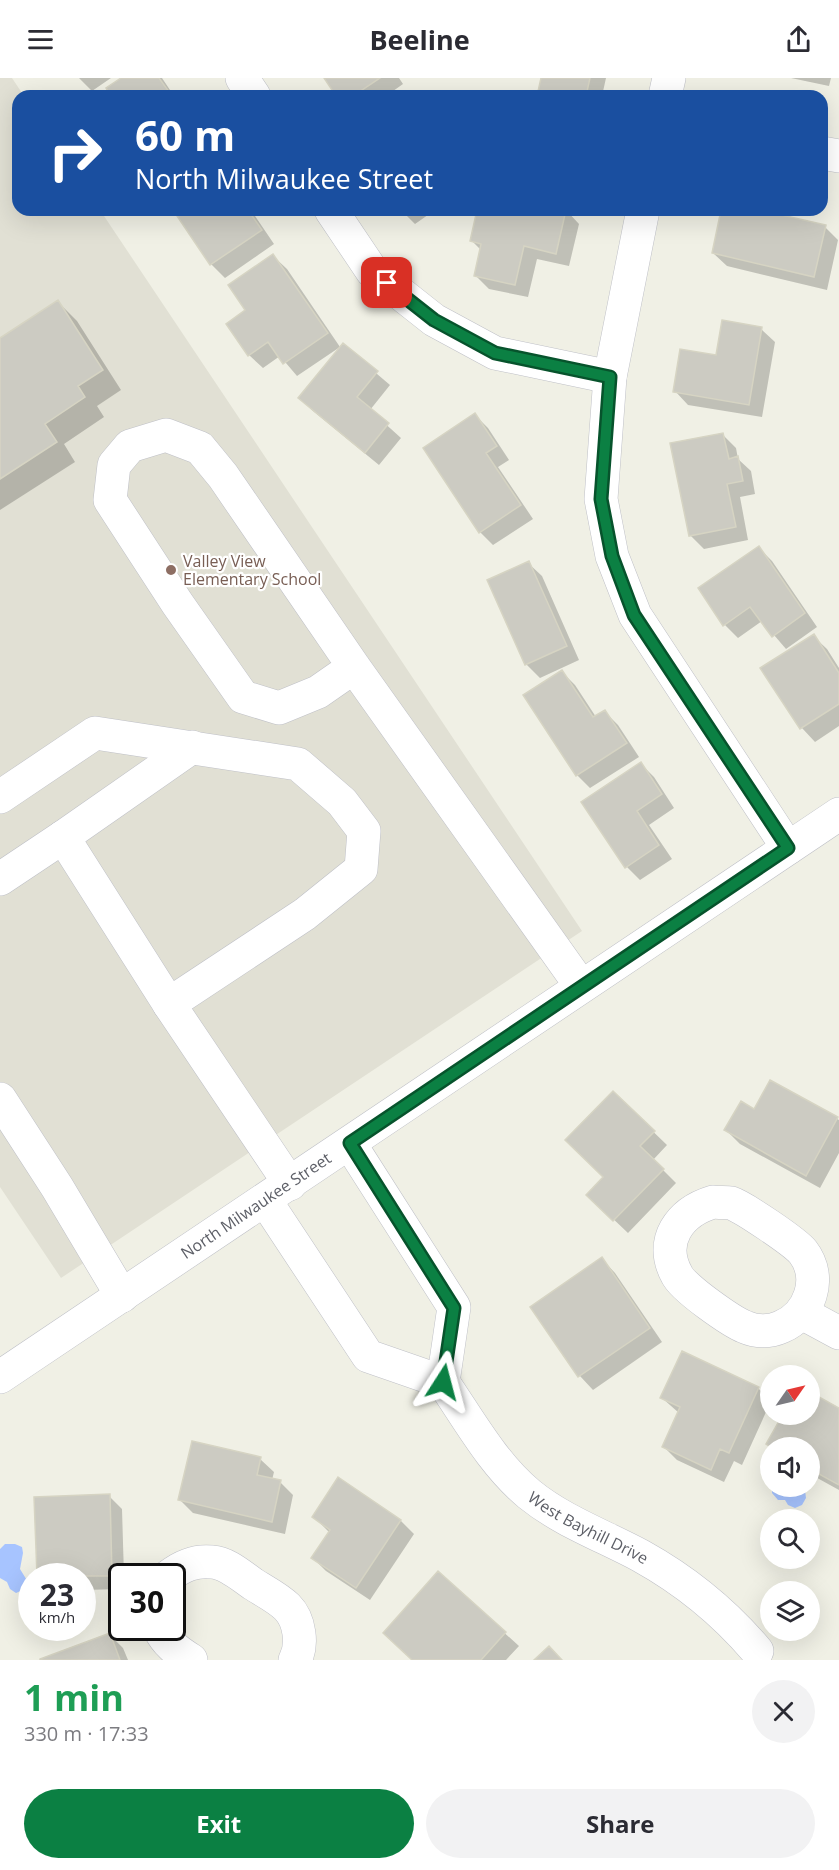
<!DOCTYPE html>
<meta charset="utf-8">
<style>
:root{--surface:#fff;--page:#f2f2f3;--text:#2b2b33;--muted:#7c7c81;--accent:#0b8043}
body{margin:0;font-family:"Open Sans",sans-serif;background:var(--page);color:var(--text);height:100vh;display:flex;flex-direction:column;font-size:22px;white-space:nowrap}
*{box-sizing:border-box;margin:0}
p{font-size:20px;color:var(--muted)}
.icon{flex:none;width:33px;height:33px;fill:none;stroke:currentColor;stroke-width:2;stroke-linecap:round;stroke-linejoin:round}
.map{position:relative;height:1582px;overflow:hidden}
.side{display:flex;flex-direction:column;background:var(--surface);flex:1}
.side>*{flex:none}
.guide{position:absolute;left:12px;top:12px;width:816px;height:126px;border-radius:18px;box-shadow:0 6px 24px #0002;background:#1a4fa0;color:#fff;overflow:hidden}
.needle{width:39px;rotate:56deg}
.buttons{position:absolute;left:760px;top:1287px;display:grid;gap:12px}
.buttons a{display:grid;place-items:center;width:60px;height:60px;border-radius:50%;background:var(--surface);box-shadow:0 6px 24px #0002;font-size:30px}
.speed{position:absolute;left:18px;top:1485px;display:flex;gap:12px;font-size:30px;font-weight:700;text-align:center}
.speed>*{display:grid;place-content:center;width:78px;height:78px;border-radius:50%;background:var(--surface);box-shadow:0 6px 24px #0002;line-height:1}
.speed small{font-size:15px;font-weight:400}
.speed .limit{border:3px solid #111;border-radius:9px;background:#fff;color:#111}
.pin{position:absolute;display:grid;place-items:center;width:51px;height:51px;color:#fff;margin:-26px;border-radius:12px;box-shadow:0 3px 9px #0006}
.me{position:absolute;width:66px;margin:-33px;rotate:9deg;stroke-linejoin:round;filter:drop-shadow(0 0 4px #0008)}
.turn{display:flex;align-items:center;gap:21px;height:126px;padding:0 24px;font-size:27px}
.turn .icon{width:78px;height:78px;stroke-width:2.5}
.turn b{display:block;font-size:42px;line-height:51px}
.round{display:grid;place-items:center;flex:none;width:63px;height:63px;border-radius:32px;background:var(--page)}
.summary{display:flex;align-items:center;justify-content:space-between;height:102px;padding:0 24px}
h1{font-size:36px;font-weight:700;line-height:45px;color:#1e9e55}
.button{display:flex;gap:12px;margin-top:auto;padding:12px 24px}
.button a{flex:1;height:69px;border-radius:36px;background:var(--accent);color:#fff;font-size:24px;font-weight:700;line-height:69px;text-align:center}
.button a+a{background:var(--page);color:var(--text)}
header{display:flex;justify-content:space-between;align-items:center;height:78px;padding:0 24px;background:var(--surface);font-size:27px;font-weight:700}
.map>svg:first-child{display:block}
</style>
<header><svg class="icon" aria-label="menu" viewBox="0 0 24 24"><path d="M4 6h16M4 12h16M4 18h16"/></svg>Beeline<svg class="icon" aria-label="share" viewBox="0 0 24 24"><path d="M12 15V3M7 8l5-5 5 5M5 13v7h14v-7"/></svg></header>
<div class="map">
<svg width="839" height="1582" viewBox="0 0 839 1582">
<rect width="100%" height="100%" fill="#f0f0e5"/>
<!-- education -->
<path fill="#e1e0d4" d="M0,0H12L24,18H18V132H100L582,853L61,1200L0,1109Z"/>
<!-- water -->
<path fill="#a7c4ff" d="M772,1409H799L805,1412L806,1420L802,1427L795,1430L788,1427L785,1422H778L772,1415Z
M5,1466H15L22,1469L23,1475L20,1491L28,1504L23,1512L16,1515L10,1511L7,1504L0,1500V1471Z"/>
<!-- shadow -->
<path fill="#0003" d="M79,0H111L92,13Z
M123,0H162L174,18H113Z
M325,0H399L403,6L386,18H338Z
M542,0H606L602,18H539Z
M791,0H831L829,8Z
M175,132H251L274,166L225,200L211,186Z
M401,132H435L415,146Z
M478,132H566L579,146L569,188L537,181L528,219L489,211L475,197L481,172L471,162Z
M723,132H753L825,149L838,162L827,212L727,188L713,175Z
M273,178L287,191L340,269L297,298L280,278L263,290L249,277L247,233Z
M58,224L77,243L121,312L97,328L104,339L64,366L75,384L0,432V261Z
M761,251L775,264L762,339L688,327L675,313Z
M343,267L390,307L370,332L401,360L379,387L313,333L300,320Z
M475,337L488,350L509,382L498,389L533,441L493,467L480,454Z
M723,357L736,370L738,381L751,393L755,416L740,419L748,462L704,471L690,457Z
M759,470L772,483L817,549L786,571L762,543L738,560L725,547Z
M528,485L542,498L579,582L540,600L526,586Z
M813,558L827,571L839,590V648L815,664L802,650L763,591Z
M562,594L575,607L596,639L605,634L618,647L639,679L590,710L577,697Z
M641,686L654,699L674,730L649,747L672,781L640,802L627,789Z
M771,1004L839,1042V1075L820,1110L740,1066L726,1052L755,1033Z
M613,1015L667,1067L653,1082L676,1105L628,1155L588,1117L605,1099Z
M602,1181L615,1195L662,1264L593,1312L580,1298L532,1229Z
M758,1310L771,1323L742,1387L734,1383L724,1404L677,1382L664,1369L679,1335L662,1320Z
M810,1315L839,1332V1412L810,1396Z
M260,1381L274,1394L272,1402L280,1404L293,1417L285,1456L193,1435L180,1422Z
M339,1401L401,1443L414,1456L370,1522L326,1493L313,1480L330,1455L314,1439Z
M109,1418L122,1431L124,1498H122V1511L82,1512V1498H39L36,1420Z
M438,1495L519,1568L506,1582H413Z
M110,1557L123,1570L128,1582H42Z"/>
<!-- building -->
<path fill="#cccbc2" stroke="#d6d4c3" stroke-width="1.5" d="M121,0H159L172,18H111L106,10Z
M324,0H380L353,18H336Z
M541,0H590L586,18H537Z
M173,132H248L262,152L210,187Z
M477,132H566L556,176L524,168L515,207L474,198L481,166L470,163Z
M721,132H760L826,147L814,199L712,175Z
M273,176L328,255L283,286L268,264L248,278L226,246L245,232L228,207Z
M58,222L103,292L78,308L85,319L45,346L57,364L0,401V260Z
M722,242L762,249L749,327L673,314L680,271L716,277Z
M343,265L378,293L357,319L389,345L365,375L298,320Z
M475,335L497,368L486,375L521,427L479,455L423,370Z
M723,355L729,381L738,378L743,403L727,406L736,449L689,458L670,365Z
M759,468L805,535L772,559L750,529L723,548L698,510Z
M529,483L567,568L525,587L487,502Z
M814,556L839,595V626L800,651L760,590Z
M562,592L593,639L605,632L627,665L576,698L523,617Z
M641,684L662,716L637,733L659,767L625,790L581,724Z
M770,1002L838,1039L806,1098L724,1052L741,1023L754,1031Z
M613,1013L655,1053L640,1068L664,1091L613,1143L586,1117L603,1099L565,1062Z
M602,1179L650,1250L578,1299L530,1229Z
M682,1273L759,1309L729,1375L720,1371L711,1392L662,1369L680,1329L660,1320Z
M810,1314L839,1330V1407L810,1391V1370H772L766,1366L783,1336H810Z
M192,1363L261,1379L257,1397L281,1402L272,1444L178,1422Z
M338,1399L401,1442L356,1510L311,1480L330,1452L312,1439Z
M110,1416L112,1498H37L34,1419Z
M438,1493L506,1554L481,1582H412L383,1555Z
M110,1555L120,1582H40V1581Z
M549,1568L562,1582H534Z"/>
<g fill="none" stroke-linecap="round" stroke-linejoin="round">
<defs>
<g id="minor">
<path d="M242,0L254,18"/>
<path d="M665,18L669,0"/>
<path d="M822,75L839,78"/>
<path d="M331,132L372,193L434,242L495,275L610,299"/>
<path d="M643,132L610,299L601,421L612,478L635,537L788,770"/>
<path d="M354,589L318,614L279,630L243,619L177,525L110,422L114,387L130,368L166,357L200,370L223,398L354,589L581,908"/>
<path d="M192,669L63,759L169,926L290,1106"/>
<path d="M0,719L95,655L298,686L342,724L364,753L361,791L305,836L169,926"/>
<path d="M0,801L63,759"/>
<path d="M0,1021L57,1109L122,1218"/>
<path d="M265,1122L368,1278L443,1304L454,1229L350,1066"/>
<path d="M713,1124C719,1125 726,1124 731,1125C743,1129 795,1164 803,1174C823,1200 810,1237 781,1249C770,1254 756,1254 745,1249C732,1244 683,1210 677,1197C658,1163 680,1134 713,1124Z"/>
<path d="M802,1235L839,1255"/>
<path id="s1" d="M0,1299L839,736"/>
<path id="s2" d="M443,1304C469,1342 493,1386 529,1416C562,1443 604,1458 641,1478C686,1503 724,1534 757,1573"/>
<path d="M169,1498C182,1488 195,1482 212,1484C227,1485 240,1497 253,1506C264,1513 278,1520 287,1529C300,1542 303,1567 295,1582"/>
<path d="M159,1550C166,1565 177,1573 191,1582"/>
</g>
</defs>
<!-- minor casing -->
<use href="#minor" stroke="#bfc0c7" stroke-width="34"/>
<!-- minor -->
<use href="#minor" stroke="#fff" stroke-width="33"/>
</g>
<g fill="none" stroke-linecap="round" stroke-linejoin="round">
<defs>
<path id="route" d="M387,205L434,242L495,275L610,299L601,421L612,478L634,537L788,770L350,1065L454,1230L443,1304"/>
</defs>
<!-- route casing -->
<use href="#route" stroke="#07532c" stroke-width="15"/>
<!-- route -->
<use href="#route" stroke="#0b8043" stroke-width="10"/>
</g>
<!-- markers -->
<circle fill="#8d6e63" stroke="#fff" stroke-width="2" cx="171" cy="492" r="6"/>
<g text-anchor="middle" stroke-width="4.5" stroke-linejoin="round" paint-order="stroke">
<!-- education labels -->
<g font-size="16" fill="#785e54" stroke="#fff" text-anchor="start">
<text x="183" y="489">Valley View<tspan x="183" dy="18">Elementary School</tspan></text>
</g>
<!-- street labels -->
<g font-size="16" fill="#5d5f67" stroke="#fff">
<text dy="6" stroke="none"><textPath href="#s1" startOffset="308">North Milwaukee Street</textPath></text>
<text dy="6" stroke="none"><textPath href="#s2" startOffset="210">West Bayhill Drive</textPath></text>
</g>
</g>
</svg>
<div class="buttons">
<a><svg class="needle" viewBox="-14 -14 28 28"><path d="M0-13l5 13h-10z" fill="#e53935"/><path d="M0 13l5-13h-10z" fill="#7c7c81"/></svg></a>
<a><svg class="icon" aria-label="sound" viewBox="0 0 24 24"><path d="M4 9h4l5-4v14l-5-4H4zM17 9q2 3 0 6"/></svg></a>
<a><svg class="icon" aria-label="search" viewBox="0 0 24 24"><circle cx="10" cy="10" r="6"/><path d="M15 15l6 6"/></svg></a>
<a><svg class="icon" aria-label="layers" viewBox="0 0 24 24"><path d="M12 4l9 5-9 5-9-5zM3 14l9 5 9-5"/></svg></a>
</div>
<div class="speed"><div>23<small>km/h</small></div><div class="limit">30</div></div>
<div class="pin" style="left:387px;top:205px;background:#d93025"><svg class="icon" aria-label="arrive" viewBox="0 0 24 24"><path d="M6 21V4h12l-3 4 3 4H6"/></svg></div>
<svg class="me" style="left:443px;top:1304px" viewBox="-20 -20 40 40"><path d="M0-17L14 15 0 8-14 15z" fill="#0b8043" stroke="#fff" stroke-width="4"/></svg>
<div class="guide">
<div class="turn"><svg class="icon" aria-label="right" viewBox="0 0 24 24"><path d="M7 20v-9h11M14 6l5 5-5 5"/></svg><div><b>60 m</b>North Milwaukee Street</div></div>
</div>
</div>
<section class="side">
<div class="summary"><div><h1>1 min</h1><p>330 m · 17:33</p></div><a class="round"><svg class="icon" aria-label="close" viewBox="0 0 24 24"><path d="M6 6l12 12M18 6L6 18"/></svg></a></div>
<div class="button"><a>Exit</a><a>Share</a></div>
</section>
